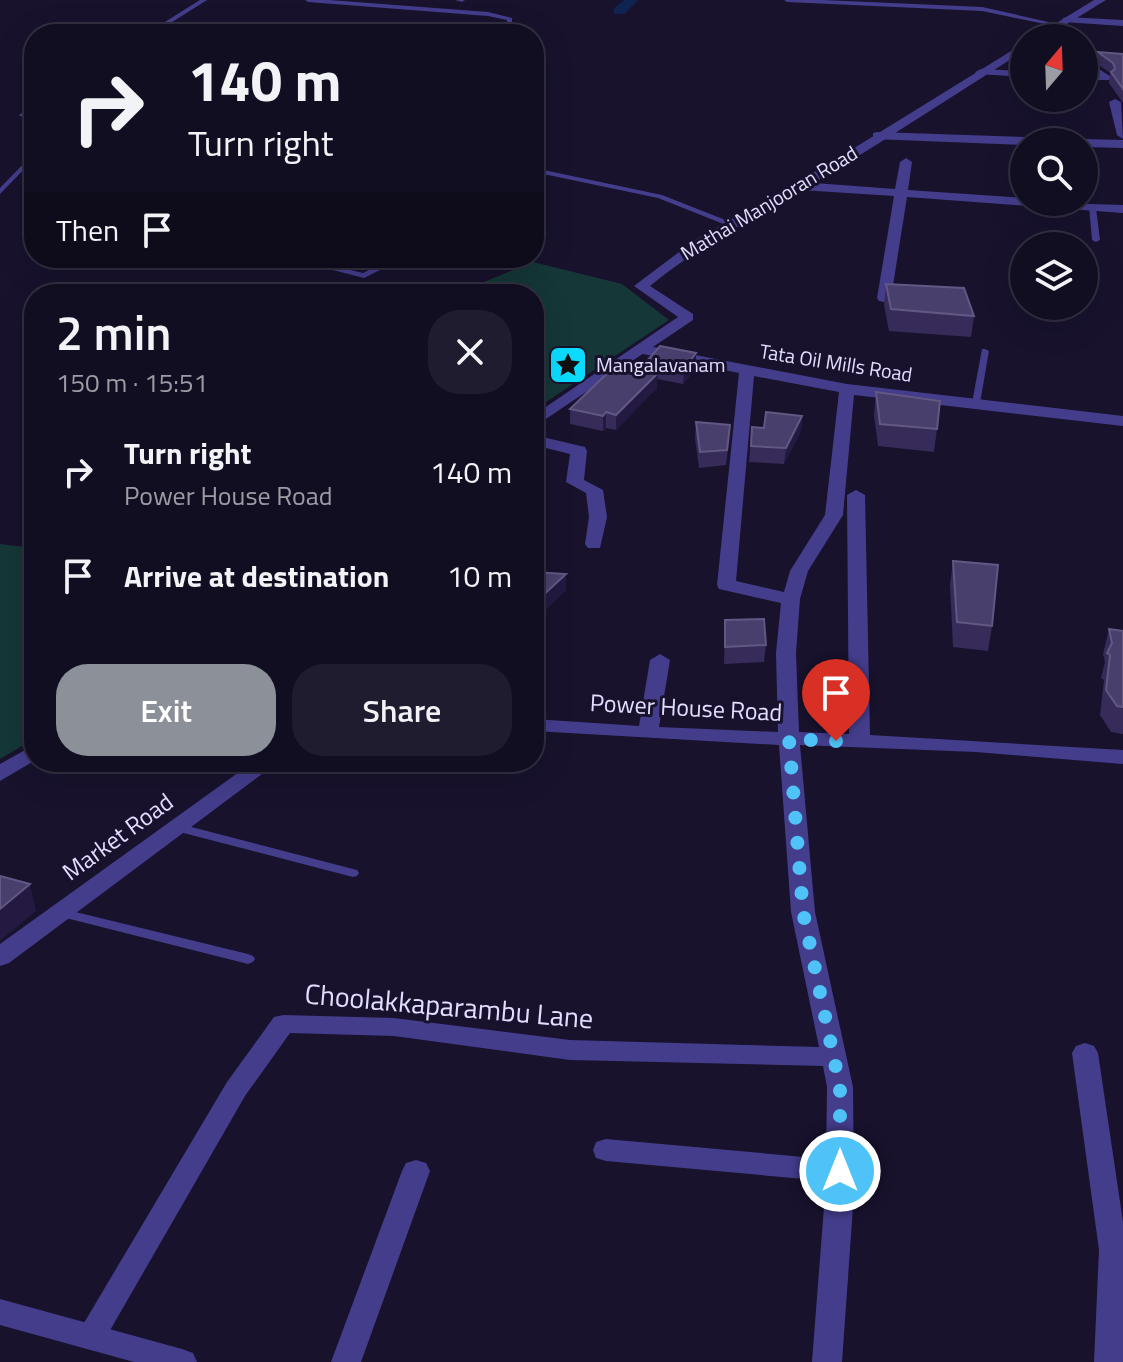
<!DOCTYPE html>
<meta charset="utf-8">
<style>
:root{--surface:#120e22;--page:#1f1c2f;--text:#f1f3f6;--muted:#9c9ca5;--line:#312e40;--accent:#8c9099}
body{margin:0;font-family:"Titillium Web",sans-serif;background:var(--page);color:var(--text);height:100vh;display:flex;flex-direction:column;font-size:30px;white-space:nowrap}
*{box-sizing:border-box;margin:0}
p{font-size:26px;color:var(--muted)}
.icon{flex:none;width:44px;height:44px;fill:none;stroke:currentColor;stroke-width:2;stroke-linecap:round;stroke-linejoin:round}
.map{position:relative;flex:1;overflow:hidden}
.sheet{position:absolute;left:24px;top:284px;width:520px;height:488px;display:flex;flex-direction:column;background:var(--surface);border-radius:32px;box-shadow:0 8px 32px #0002,0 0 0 2px var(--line)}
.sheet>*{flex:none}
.banner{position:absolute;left:24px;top:24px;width:520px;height:244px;border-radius:32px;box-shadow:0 8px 32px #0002,0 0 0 2px var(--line);background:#120e22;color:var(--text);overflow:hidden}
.needle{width:52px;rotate:19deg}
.buttons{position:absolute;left:1010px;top:24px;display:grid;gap:16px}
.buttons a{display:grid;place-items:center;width:88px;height:88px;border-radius:50%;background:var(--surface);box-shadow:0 8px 32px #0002,0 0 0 2px var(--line);font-size:40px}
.pin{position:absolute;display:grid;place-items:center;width:68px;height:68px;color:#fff;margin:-82px -34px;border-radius:50% 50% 50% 0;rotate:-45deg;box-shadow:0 0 8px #0007}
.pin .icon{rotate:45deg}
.me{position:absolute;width:88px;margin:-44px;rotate:0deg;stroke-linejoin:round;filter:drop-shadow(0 0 6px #0008)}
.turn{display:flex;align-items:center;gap:28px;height:168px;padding:0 32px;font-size:36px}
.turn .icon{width:104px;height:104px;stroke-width:2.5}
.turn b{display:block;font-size:56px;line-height:68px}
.then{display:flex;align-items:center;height:76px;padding:0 32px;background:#0003;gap:16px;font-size:30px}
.round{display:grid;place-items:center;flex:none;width:84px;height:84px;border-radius:32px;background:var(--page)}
.summary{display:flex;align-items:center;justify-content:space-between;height:136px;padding:0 32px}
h1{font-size:48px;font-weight:600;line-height:60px}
.button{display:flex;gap:16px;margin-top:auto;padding:16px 32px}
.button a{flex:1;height:92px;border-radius:32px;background:var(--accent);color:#fff;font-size:32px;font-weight:600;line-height:92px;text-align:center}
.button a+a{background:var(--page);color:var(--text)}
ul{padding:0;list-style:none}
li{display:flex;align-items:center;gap:24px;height:104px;padding:0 32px}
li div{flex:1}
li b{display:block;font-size:30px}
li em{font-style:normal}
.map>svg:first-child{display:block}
</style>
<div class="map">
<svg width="1123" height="1362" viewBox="0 0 1123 1362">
<rect width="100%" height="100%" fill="#18122d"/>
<!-- green -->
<path fill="#153737" d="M533,262L622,284L669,320L534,410V294H465L479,284Z
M0,544L34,548V739L0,759Z"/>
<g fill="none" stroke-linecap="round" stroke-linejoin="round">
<!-- canal -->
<path fill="#0e2350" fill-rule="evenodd" d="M624,0H638L624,14H614V8Z"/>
<!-- service -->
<path fill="#443d8c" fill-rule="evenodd" d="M200,0H207L169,24L252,34H233L160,25Z
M305,0H329L488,12L512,18V34H506L507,20L488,16L308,2Z
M455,0H465L462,2Z
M784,0H823L982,7L1062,25L1059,27L982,11L787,2Z
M22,113L34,114V118L20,116L19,115Z
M34,153V159L0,194V188Z
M534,168L662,195L733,223L726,225L658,198L534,172Z
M1089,206L1096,208L1100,240L1096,242L1092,240Z
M286,258H299L363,273L394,258H404L364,278Z
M982,349H985L989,351L980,403L976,406L972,403Z
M176,823L353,869L357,870L359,873L357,876L353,877L172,830L170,827L172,824Z
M59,908L248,954L253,956L255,959L253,962L248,964L54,915L53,912L54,909Z"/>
<!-- minor -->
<path fill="#443d8c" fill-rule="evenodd" d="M1067,17L1123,20V26L1063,22V18Z
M1094,66L1110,76V80H1084V74H1094L1089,69Z
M981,69L1024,71V77L977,74L975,72Z
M1115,99L1121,102L1123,139L1117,135L1109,102Z
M877,132L1055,138L1061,142H1024V145L873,139V133Z
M1084,139L1123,140V148L1084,147V142H1079Z
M906,158L912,162L908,190L1024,198V202L1123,205V213L907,197L891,298L884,302L879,301L877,298L894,196L801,190L795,186L801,182L895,189L900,162Z
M643,345L847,384L1123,416V426L854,395L843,515L808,571L800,599L796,653L799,732L849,734L847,495L856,490L865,495L870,735L1123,750V764L976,752L800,745L815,912L853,1087L854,1193L842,1362H812L826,1181L606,1161L596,1158L593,1150L596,1142L606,1139L826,1159L827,1087L823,1066L570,1060L394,1036L290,1033L245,1096L101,1346L91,1350L81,1346L76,1337L81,1328L227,1082L274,1017L283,1015L394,1018L570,1040L819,1047L791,912L779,745L534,731V719L639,726L650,660L660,654L670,660L659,727L778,732L776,653L781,603L719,589L717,585L739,373L638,353V347ZM754,376L839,392L825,515L790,571L784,592L736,581Z
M534,435L585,447L587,451L584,480L603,490L607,517L600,548H588L585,544L589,517L586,493L566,482L570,454L534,445Z
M1085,1043L1094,1046L1098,1053L1123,1222V1362H1094L1099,1250L1072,1053L1076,1046Z
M416,1160L426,1163L430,1171L361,1362H331L402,1171L406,1163Z"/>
<!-- tertiary -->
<path fill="#443d8c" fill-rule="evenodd" d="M1094,0H1106L1044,38H1032Z
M1024,43V51C960,91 897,133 832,172C771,209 706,240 650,286L693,314V320L534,427V415L678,317L634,286L695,240L825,166Z
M34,745V761L0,781V764Z
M253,762H278L9,963L0,966V944Z
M0,1299L182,1349L193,1353L197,1362H134L0,1325Z"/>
</g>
<!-- wall -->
<path fill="#372b5a" d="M1098,52L1123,54V103L1109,83L1110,73L1096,63Z
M886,284L974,316L971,337L889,331L884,305Z
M696,353V368L683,384L657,379V388L616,430L606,428L603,431L570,424V409L646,370V362Z
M876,392L937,429L934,452L878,446L874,415Z
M802,416L801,431L784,464L749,462L752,427L764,428Z
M696,422L729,441L726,465L699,468L695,438Z
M953,561L992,626L988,651L953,647L950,585Z
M534,572L566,574V590L539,616L534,615Z
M725,620L766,645L764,662L724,664Z
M1109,629L1123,631V734L1111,732L1100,715L1104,680L1101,678L1105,662L1103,654Z"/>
<!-- shaded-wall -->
<path fill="#231941" d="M696,353V368L683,384L684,369Z
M658,373L657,388L616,430V415Z
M606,412V428L603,431V416Z
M802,416L801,431L784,464L786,448Z
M566,574V590L539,616V599Z
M30,884L36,911L0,941V909Z"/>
<!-- building -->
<path fill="#493f6c" stroke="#625883" stroke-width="2" d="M1098,52L1123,54V89L1111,72L1115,69L1113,63Z
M886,284L964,288L974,316L891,309Z
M660,346L696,353L684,369L646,362Z
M617,364L658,373L616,415L606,412L603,416L570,409Z
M876,392L940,401L937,429L880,424Z
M766,412L802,416L786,448L751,446L752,427L764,428Z
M696,422L730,425L727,450L700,452Z
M953,561L998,565L992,626L957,622Z
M534,572L566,574L539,599L534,598Z
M764,619L766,645L725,647V620Z
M1109,629L1123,631V707L1117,706L1106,690L1110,655L1107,653L1112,643Z
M0,876L30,884L0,909Z"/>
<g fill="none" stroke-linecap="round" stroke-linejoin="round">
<!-- route -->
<path stroke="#4fc3f7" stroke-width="14" stroke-dasharray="0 25.2" d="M836,741L789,739L803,912L840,1087V1171"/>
</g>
<!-- icons -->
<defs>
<symbol id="sight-square" viewBox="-11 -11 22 22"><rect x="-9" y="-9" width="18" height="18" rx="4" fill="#0bdbfe" stroke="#18122d"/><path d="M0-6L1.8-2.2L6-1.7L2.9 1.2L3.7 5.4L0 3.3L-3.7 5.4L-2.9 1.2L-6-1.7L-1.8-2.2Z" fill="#111"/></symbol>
</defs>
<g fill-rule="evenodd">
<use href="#sight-square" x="546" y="343" width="44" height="44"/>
</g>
<g text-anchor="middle" stroke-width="6" stroke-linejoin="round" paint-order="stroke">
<!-- far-street labels -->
<g font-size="20" fill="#e3deff" stroke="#18122d">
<text transform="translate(769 203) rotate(-31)" y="7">Mathai Manjooran Road</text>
<text transform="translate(836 363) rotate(9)" y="7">Tata Oil Mills Road</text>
</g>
<!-- far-poi labels -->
<g font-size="20" fill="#e3deff" stroke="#18122d" text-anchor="start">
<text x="596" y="372">Mangalavanam</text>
</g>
<!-- street labels -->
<g font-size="24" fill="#e3deff" stroke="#18122d">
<text transform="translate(686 708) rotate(3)" y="8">Power House Road</text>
<text transform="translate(118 837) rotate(-36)" y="8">Market Road</text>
</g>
<!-- near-street labels -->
<g font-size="28" fill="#e3deff" stroke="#18122d">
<text transform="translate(449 1006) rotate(5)" y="10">Choolakkaparambu Lane</text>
</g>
</g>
</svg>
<div class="buttons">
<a><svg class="needle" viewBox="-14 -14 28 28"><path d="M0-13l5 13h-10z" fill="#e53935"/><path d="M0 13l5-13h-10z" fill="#9c9ca5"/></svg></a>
<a><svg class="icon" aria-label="search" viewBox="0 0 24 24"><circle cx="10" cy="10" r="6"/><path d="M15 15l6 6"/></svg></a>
<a><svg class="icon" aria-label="layers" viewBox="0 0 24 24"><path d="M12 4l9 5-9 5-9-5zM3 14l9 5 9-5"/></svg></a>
</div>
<div class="pin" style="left:836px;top:741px;background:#d93025"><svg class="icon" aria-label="arrive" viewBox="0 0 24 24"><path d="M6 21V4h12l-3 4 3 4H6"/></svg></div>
<svg class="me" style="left:840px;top:1171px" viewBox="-20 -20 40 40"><circle r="17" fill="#4fc3f7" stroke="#fff" stroke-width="3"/><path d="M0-11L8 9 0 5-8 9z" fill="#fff"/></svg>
<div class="banner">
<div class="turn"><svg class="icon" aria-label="right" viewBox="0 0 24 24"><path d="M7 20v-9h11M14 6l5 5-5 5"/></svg><div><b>140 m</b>Turn right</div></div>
<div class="then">Then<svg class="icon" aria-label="arrive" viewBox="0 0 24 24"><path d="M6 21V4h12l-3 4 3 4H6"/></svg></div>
</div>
<section class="sheet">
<div class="summary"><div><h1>2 min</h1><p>150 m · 15:51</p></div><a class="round"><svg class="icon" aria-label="close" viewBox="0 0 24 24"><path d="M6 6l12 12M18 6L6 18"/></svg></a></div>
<ul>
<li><svg class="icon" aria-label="right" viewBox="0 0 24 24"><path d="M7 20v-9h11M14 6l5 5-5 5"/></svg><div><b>Turn right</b><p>Power House Road</p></div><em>140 m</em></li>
<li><svg class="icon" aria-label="arrive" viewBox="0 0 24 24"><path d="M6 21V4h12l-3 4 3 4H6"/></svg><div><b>Arrive at destination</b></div><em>10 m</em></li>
</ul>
<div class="button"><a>Exit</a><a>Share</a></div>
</section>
</div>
